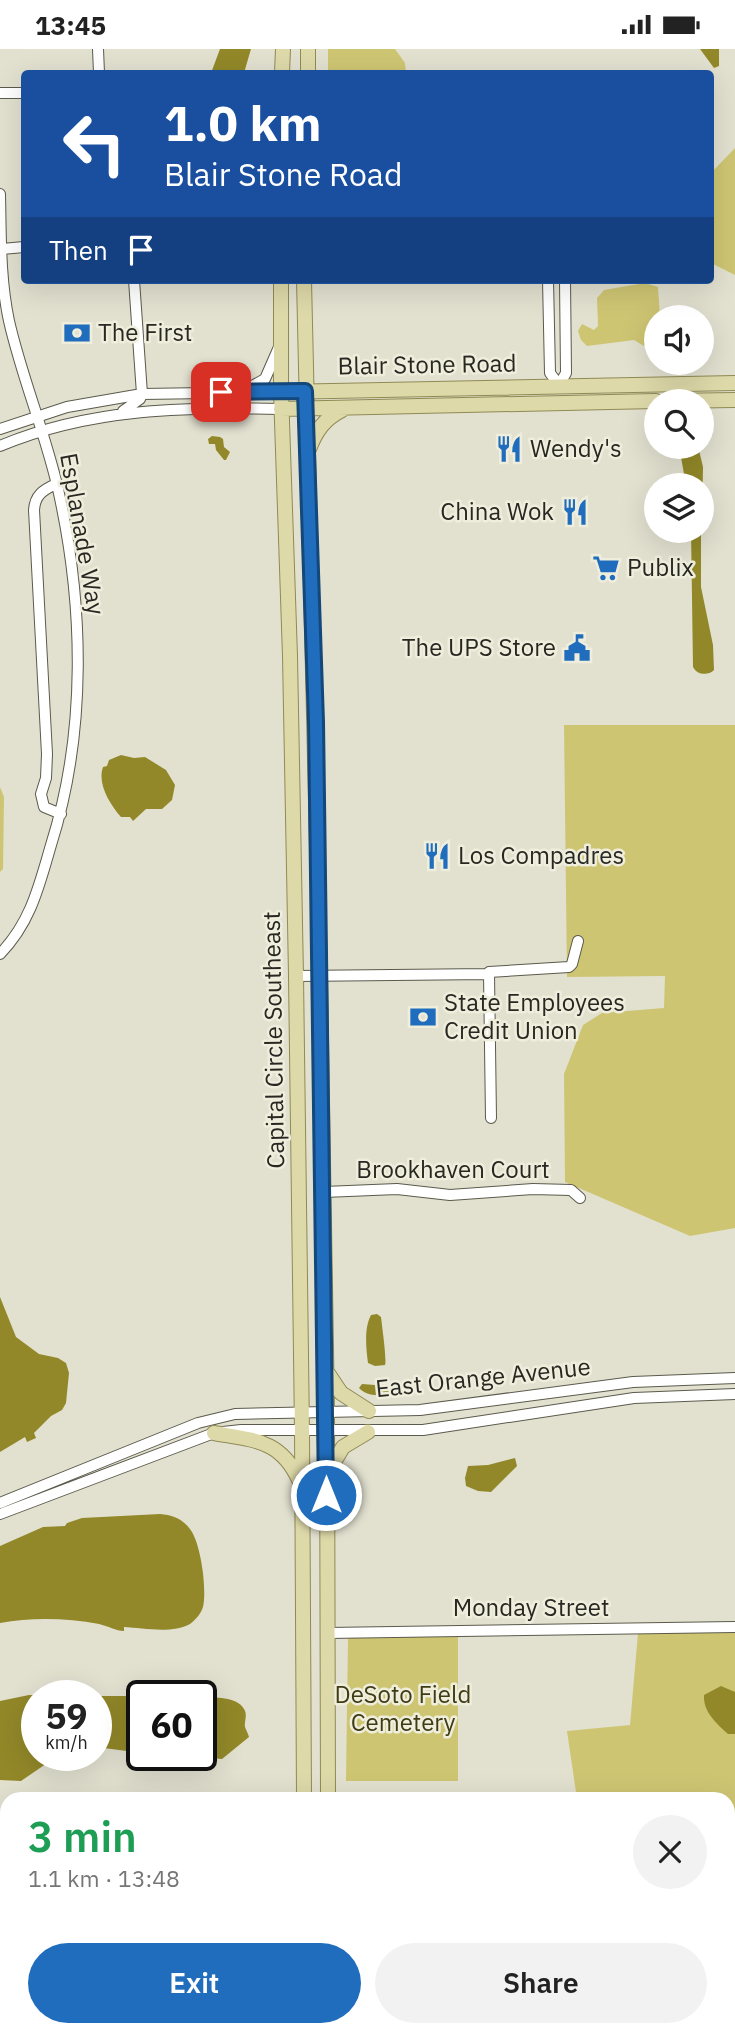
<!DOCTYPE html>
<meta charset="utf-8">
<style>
:root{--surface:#fff;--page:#f2f2f2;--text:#222;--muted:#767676;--accent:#1f6dbc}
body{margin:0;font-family:"IBM Plex Sans",sans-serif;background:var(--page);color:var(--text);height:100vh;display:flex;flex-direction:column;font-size:26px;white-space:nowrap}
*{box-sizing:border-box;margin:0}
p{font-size:23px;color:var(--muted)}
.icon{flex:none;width:38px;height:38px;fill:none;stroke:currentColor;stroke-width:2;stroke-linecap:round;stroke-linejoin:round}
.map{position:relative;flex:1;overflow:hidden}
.side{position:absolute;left:0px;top:1743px;width:735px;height:245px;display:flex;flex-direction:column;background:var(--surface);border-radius:21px 21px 0 0;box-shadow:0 7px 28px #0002}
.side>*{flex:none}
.banner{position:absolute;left:21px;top:21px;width:693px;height:214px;border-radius:7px;box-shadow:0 7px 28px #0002;background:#1a4fa0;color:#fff;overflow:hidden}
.tools{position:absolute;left:644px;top:256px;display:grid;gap:14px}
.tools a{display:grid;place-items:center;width:70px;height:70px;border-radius:50%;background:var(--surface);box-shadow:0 7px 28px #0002;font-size:35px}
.speed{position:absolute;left:21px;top:1631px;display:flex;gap:14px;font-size:35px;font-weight:700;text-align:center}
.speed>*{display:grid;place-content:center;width:91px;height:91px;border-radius:50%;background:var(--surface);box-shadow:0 7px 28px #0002;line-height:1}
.speed small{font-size:18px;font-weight:400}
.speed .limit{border:4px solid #111;border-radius:10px;background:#fff;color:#111}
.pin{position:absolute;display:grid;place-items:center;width:60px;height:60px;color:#fff;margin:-30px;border-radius:14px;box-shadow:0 4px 10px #0006}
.me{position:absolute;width:77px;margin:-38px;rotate:0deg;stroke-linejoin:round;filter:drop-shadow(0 0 5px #0008)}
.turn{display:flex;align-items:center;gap:24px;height:147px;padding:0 28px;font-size:32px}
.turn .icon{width:91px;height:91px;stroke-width:2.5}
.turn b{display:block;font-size:49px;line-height:60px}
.then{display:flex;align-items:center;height:66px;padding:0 28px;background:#0003;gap:14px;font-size:26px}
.round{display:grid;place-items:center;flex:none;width:74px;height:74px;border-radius:37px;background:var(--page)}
.head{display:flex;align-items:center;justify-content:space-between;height:119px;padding:0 28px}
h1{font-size:42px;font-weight:600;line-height:52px;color:#1e9e55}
.button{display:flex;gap:14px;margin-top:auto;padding:14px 28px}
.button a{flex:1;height:80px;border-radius:42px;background:var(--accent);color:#fff;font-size:28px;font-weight:600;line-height:80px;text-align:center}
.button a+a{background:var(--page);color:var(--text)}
.status{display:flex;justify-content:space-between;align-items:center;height:49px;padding:0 35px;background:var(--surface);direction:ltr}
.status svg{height:19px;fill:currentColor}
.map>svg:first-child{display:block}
</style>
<div class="status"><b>13:45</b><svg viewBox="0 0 49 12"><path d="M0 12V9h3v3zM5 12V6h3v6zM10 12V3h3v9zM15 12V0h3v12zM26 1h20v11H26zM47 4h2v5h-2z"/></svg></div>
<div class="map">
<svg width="735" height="1988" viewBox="0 0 735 1988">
<rect width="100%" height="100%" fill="#e2e1d0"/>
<!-- green -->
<path fill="#cec573" d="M328,0H395L405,14L406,24H328Z
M735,99V226L711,214L710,125Z
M645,234L658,238L660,268H656L654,290L644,297L634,291L587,297L581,291L578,282L582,275L594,281L598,277L597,249L604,241Z
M564,676H735V1179L690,1187L565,1133L564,1025L583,976L602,964L664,959L665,927L567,928Z
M0,738L4,748L3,820L0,823Z
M638,1584H735V1988H453L460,1981H728V1750H577L567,1682L630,1676Z
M458,1586V1732H346L348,1588Z"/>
<!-- water -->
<path fill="#928829" d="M220,0H251L244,24H211Z
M700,0H719V17L714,19Z
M212,387L220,388L223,390L224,398L230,403L226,411H224L216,401L215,395H209L208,390Z
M679,397H698L703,418L702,471V436H686Z
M691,481H701V538L713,596L714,621C708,627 697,626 693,618Z
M121,706L134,709L145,708L166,721L175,736L172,751L162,760H146L133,772L130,768H121C110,755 97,735 103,718L107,717L109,711Z
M0,1248L16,1288L39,1305L58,1309L66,1314L69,1324L66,1354L62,1361L51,1367L34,1384L36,1389L27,1393L25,1388L0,1403Z
M377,1265L381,1268C382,1277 387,1311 385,1316L375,1317L368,1314C366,1299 364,1279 371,1266Z
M362,1335L388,1337L390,1341L388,1345C378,1347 366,1347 359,1339Z
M515,1409L517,1417L491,1443L478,1442L466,1437L465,1429L468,1417L488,1416Z
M160,1465C173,1466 184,1470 192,1483C201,1498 207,1540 203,1558C201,1565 195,1571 190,1575C172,1585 143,1579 124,1578V1582C116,1582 108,1577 99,1575C67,1569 32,1568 0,1574V1497L43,1478L65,1477L67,1474L82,1469Z
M721,1637L735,1643V1685H728C716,1674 703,1663 704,1646Z
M148,1645L171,1647H142V1704L96,1698V1647H138Z
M29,1646L68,1647H37V1706H59L21,1732L0,1731V1652Z
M201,1648C214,1649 237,1647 244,1660C248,1666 244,1672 245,1678C246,1681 248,1684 249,1688L222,1710L174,1706H201Z"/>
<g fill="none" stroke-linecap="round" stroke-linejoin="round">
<defs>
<path id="minor" d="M98,0L99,24
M0,44H24
M0,145C1,187 0,230 9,272C22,329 45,383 58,440C84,556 87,682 51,796C39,837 31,873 0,905
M2,200L24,198
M548,231L550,324L559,336L566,324L565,231
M245,341L265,330L279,298
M123,362L140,350L142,345L134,231
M0,380L67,358L142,345L281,343
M0,397C90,359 185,358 281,360
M56,435C43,441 35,446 34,461L47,705L46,729L41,745L44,758L61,765
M489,923L569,918L572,915L578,892
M296,927L489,925L491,1069
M324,1143L397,1140L450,1146L533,1140L571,1141L580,1149
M0,1454L198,1374L235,1365L420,1361L633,1333L735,1329
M0,1465L214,1384L241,1381H423L634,1349L735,1345
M328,1584L735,1578
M326,1981L330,1988"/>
<path id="major" d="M282,24L283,0
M308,24V0
M281,231V343L290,607L296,927L302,1382L304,1750
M304,231L320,927L327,1362L328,1750
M281,343L735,334
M666,352L735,351
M281,360L656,352
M309,400C316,382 324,370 342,361
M327,1323L341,1344L369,1362
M214,1384C254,1391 281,1391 299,1431
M327,1425L343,1398L368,1383
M273,1988L275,1981
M299,1988L301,1981"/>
</defs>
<!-- minor casing -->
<use href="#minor" stroke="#5b5a4c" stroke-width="12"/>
<!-- major casing -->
<use href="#major" stroke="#908a54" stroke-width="16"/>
<!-- minor -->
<use href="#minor" stroke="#fff" stroke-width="10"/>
<!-- major -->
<use href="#major" stroke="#ded9a9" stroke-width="14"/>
</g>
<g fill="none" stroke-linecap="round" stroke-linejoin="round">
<defs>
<path id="route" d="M221,343L305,342L316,673L326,1446"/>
</defs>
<!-- route casing -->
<use href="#route" stroke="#14477a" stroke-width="18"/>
<!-- route -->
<use href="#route" stroke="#1f6dbc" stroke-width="12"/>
</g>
<!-- icons -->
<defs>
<symbol id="bank-bare" viewBox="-9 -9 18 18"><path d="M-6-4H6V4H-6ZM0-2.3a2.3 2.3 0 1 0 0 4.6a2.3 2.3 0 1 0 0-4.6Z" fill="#1f6dbc" stroke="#efeedd" stroke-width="2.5" paint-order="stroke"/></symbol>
<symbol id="restaurant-bare" viewBox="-9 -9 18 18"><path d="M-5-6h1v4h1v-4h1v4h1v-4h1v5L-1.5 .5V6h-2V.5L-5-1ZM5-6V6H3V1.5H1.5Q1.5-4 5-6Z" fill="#1f6dbc" stroke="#efeedd" stroke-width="2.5" paint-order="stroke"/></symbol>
<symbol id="supermarket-bare" viewBox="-9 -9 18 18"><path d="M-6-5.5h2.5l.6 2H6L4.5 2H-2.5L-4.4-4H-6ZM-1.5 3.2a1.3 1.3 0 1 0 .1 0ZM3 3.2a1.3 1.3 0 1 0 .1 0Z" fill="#1f6dbc" stroke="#efeedd" stroke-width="2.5" paint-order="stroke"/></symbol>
<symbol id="civic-bare" viewBox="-9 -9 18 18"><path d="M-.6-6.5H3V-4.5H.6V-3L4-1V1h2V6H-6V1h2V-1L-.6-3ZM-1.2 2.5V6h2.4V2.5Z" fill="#1f6dbc" stroke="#efeedd" stroke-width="2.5" paint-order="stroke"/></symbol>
</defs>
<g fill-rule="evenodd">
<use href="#bank-bare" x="58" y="265" width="38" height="38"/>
<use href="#restaurant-bare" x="490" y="381" width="38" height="38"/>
<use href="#restaurant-bare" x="556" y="444" width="38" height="38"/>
<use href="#supermarket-bare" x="587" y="500" width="38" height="38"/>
<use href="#civic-bare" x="558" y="580" width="38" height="38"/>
<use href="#restaurant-bare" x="418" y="788" width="38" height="38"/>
<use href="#bank-bare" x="404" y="949" width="38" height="38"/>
</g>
<g text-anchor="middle" stroke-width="5" stroke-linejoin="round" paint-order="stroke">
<!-- poi labels -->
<g font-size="24" fill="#282721" stroke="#efeedd" text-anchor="start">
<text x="98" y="292">The First</text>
<text x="530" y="408">Wendy's</text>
<text x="554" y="471" text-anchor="end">China Wok</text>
<text x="627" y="527">Publix</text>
<text x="556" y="607" text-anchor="end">The UPS Store</text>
<text x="458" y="815">Los Compadres</text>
<text x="444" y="962">State Employees<tspan x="444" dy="28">Credit Union</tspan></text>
</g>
<!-- street labels -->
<g font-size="24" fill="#282721" stroke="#efeedd">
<text transform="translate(427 316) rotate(-1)" y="8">Blair Stone Road</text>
<text transform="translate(82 485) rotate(80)" y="8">Esplanade Way</text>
<text transform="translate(274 991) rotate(-91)" y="8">Capital Circle Southeast</text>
<text x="453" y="1129">Brookhaven Court</text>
<text transform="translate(483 1329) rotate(-6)" y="8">East Orange Avenue</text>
<text x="531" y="1567">Monday Street</text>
</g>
<!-- park labels -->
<g font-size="24" fill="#3f3b13" stroke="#efeedd">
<text x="403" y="1654">DeSoto Field<tspan x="403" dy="28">Cemetery</tspan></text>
</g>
</g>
</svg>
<div class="tools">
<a><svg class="icon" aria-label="sound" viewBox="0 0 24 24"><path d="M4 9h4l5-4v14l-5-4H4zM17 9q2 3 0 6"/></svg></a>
<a><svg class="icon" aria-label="search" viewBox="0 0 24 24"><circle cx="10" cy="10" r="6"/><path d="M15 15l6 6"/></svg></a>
<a><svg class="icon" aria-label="layers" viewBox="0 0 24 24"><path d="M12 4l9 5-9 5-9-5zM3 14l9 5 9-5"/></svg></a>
</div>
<div class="speed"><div>59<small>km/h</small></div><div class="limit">60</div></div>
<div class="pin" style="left:221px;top:343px;background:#d93025"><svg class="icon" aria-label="arrive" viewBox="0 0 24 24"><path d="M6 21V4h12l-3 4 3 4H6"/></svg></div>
<svg class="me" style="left:326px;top:1446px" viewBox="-20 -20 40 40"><circle r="17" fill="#1f6dbc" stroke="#fff" stroke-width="3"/><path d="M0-11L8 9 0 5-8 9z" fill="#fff"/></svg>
<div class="banner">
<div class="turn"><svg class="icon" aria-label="left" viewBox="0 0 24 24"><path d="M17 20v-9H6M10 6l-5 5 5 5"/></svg><div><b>1.0 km</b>Blair Stone Road</div></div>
<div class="then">Then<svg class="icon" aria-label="arrive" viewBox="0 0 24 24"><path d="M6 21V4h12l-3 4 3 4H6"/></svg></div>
</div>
<section class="side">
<div class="head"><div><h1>3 min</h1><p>1.1 km · 13:48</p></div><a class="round"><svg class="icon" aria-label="close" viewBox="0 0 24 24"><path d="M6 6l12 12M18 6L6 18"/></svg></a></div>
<div class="button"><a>Exit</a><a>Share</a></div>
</section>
</div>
